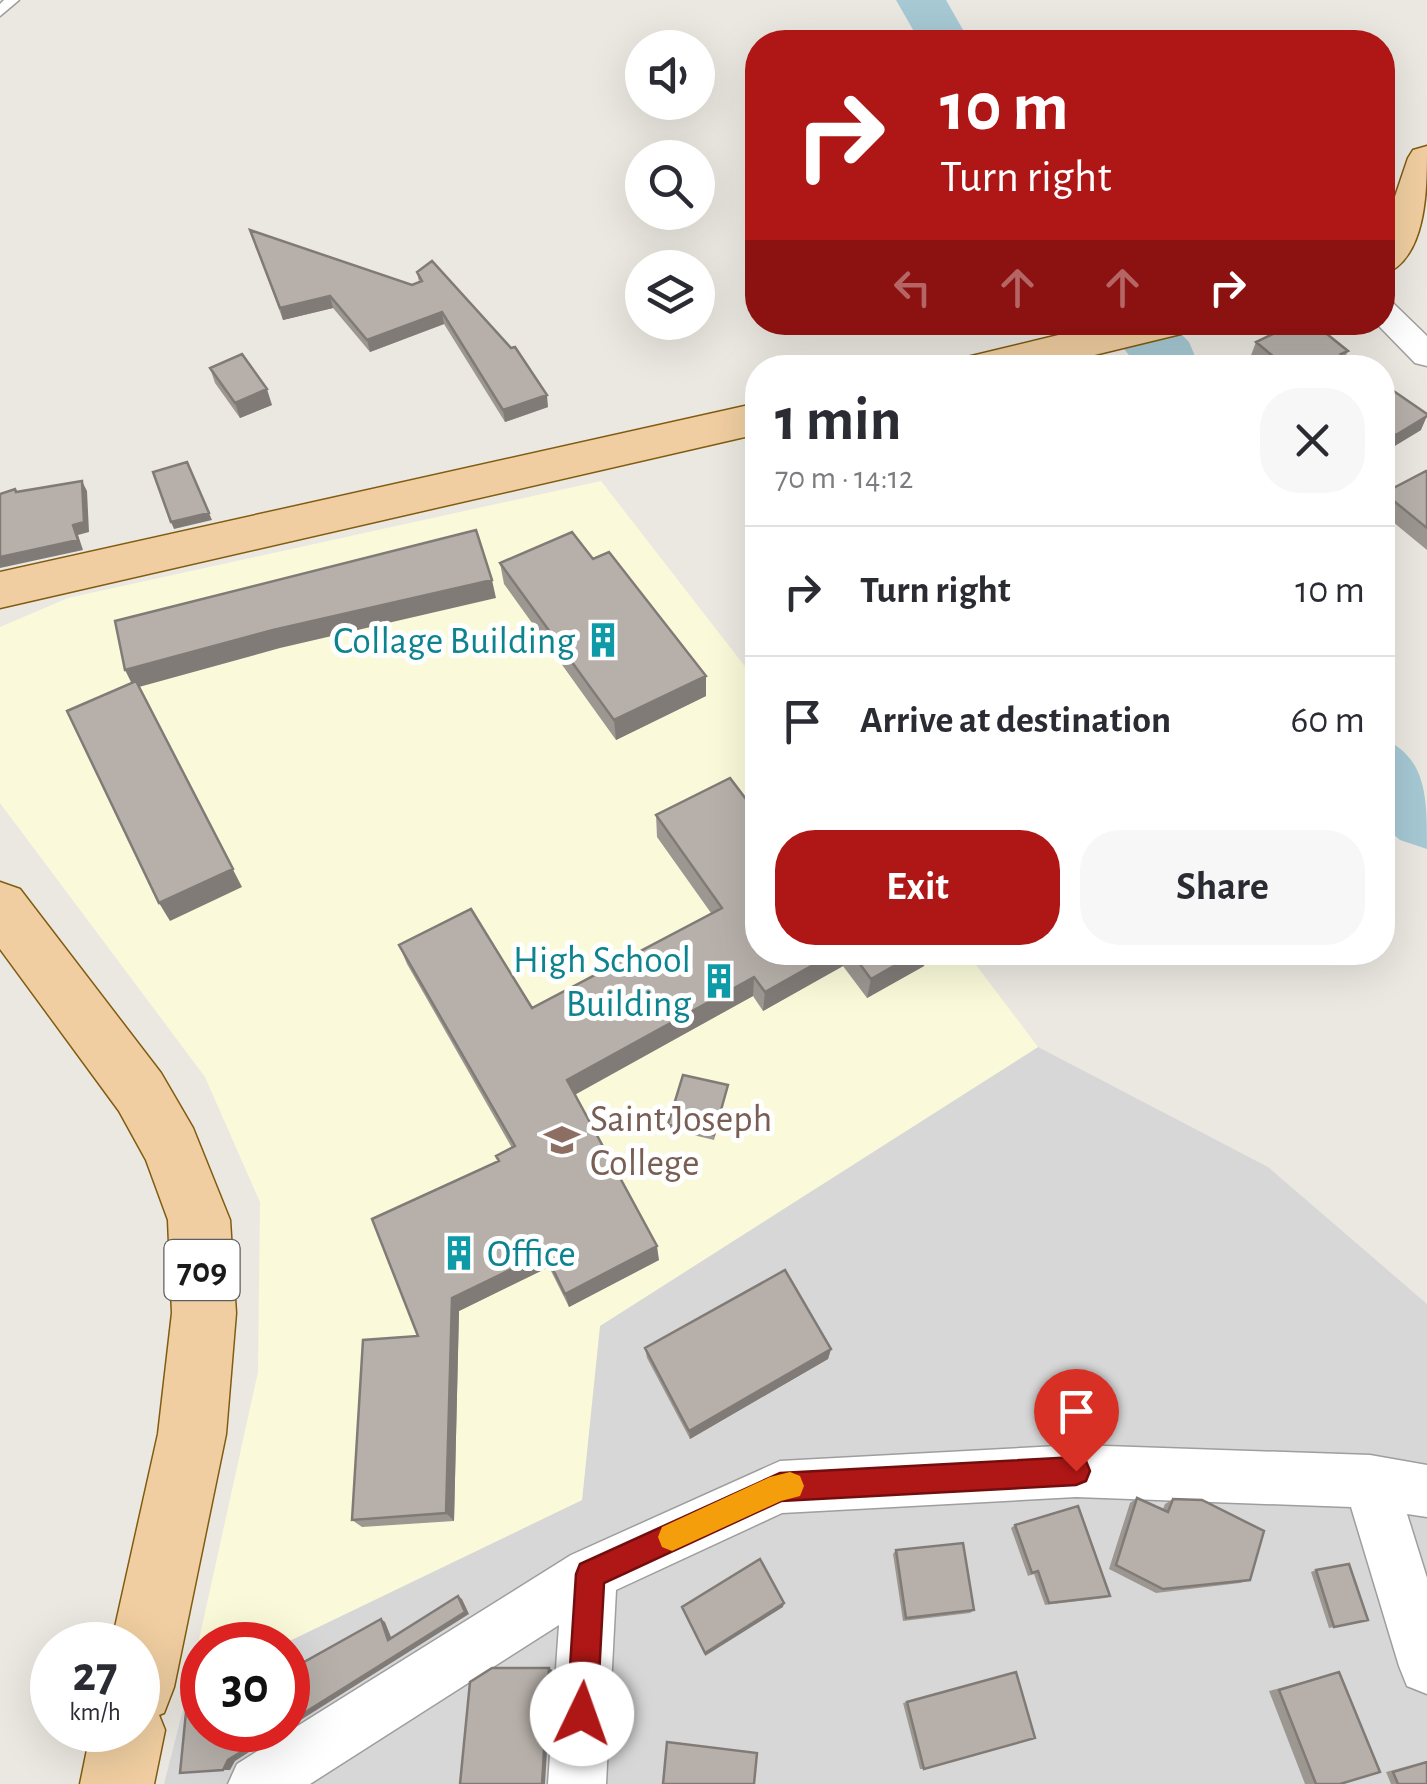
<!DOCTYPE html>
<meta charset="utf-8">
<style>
:root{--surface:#fff;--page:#f7f7f7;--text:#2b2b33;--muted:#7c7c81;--line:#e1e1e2;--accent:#af1716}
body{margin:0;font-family:"Alegreya Sans",sans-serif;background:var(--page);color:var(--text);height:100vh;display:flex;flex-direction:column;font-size:38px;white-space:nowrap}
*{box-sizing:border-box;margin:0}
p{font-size:32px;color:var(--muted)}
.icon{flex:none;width:55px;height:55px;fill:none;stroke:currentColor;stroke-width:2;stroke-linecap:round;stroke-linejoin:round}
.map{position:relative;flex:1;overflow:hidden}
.details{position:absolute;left:745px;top:355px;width:650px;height:610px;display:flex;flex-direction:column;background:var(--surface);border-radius:40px;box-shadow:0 10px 40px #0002}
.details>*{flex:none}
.guide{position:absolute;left:745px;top:30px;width:650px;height:305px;border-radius:40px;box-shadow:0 10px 40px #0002;background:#af1716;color:#fff;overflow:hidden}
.fabs{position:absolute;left:625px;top:30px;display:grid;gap:20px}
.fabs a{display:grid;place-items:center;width:90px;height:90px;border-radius:50%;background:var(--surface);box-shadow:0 10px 40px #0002;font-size:50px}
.speed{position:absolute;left:30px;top:1622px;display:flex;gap:20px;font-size:50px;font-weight:700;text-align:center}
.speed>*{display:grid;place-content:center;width:130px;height:130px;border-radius:50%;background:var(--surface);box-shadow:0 10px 40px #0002;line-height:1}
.speed small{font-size:25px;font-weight:400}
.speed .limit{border:15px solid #d22;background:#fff;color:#111}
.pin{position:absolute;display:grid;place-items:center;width:85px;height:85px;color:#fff;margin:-102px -42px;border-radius:50% 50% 50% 0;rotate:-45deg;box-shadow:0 0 10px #0007}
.pin .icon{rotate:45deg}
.me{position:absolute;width:110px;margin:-55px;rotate:3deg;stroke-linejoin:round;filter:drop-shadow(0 0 8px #0008)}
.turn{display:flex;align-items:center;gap:35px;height:210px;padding:0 30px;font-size:45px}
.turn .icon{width:130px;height:130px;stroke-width:2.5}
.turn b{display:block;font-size:70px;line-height:85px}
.lanes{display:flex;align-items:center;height:95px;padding:0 30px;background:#0003;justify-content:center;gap:50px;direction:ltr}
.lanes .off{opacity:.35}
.round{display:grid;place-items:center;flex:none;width:105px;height:105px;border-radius:40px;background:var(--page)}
.headline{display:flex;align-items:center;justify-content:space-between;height:170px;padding:0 30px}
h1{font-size:60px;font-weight:700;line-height:75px}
.action{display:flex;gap:20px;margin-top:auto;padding:20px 30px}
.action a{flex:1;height:115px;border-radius:40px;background:var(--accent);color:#fff;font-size:40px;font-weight:700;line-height:115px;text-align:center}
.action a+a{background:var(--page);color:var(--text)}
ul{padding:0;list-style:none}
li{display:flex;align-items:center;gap:30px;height:130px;padding:0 30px;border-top:2px solid var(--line)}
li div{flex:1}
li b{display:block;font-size:38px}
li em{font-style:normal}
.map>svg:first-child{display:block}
</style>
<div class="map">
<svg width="1427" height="1784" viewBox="0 0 1427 1784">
<rect width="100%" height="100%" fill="#ebe8e1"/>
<!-- residential -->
<path fill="#d8d7d7" d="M1038,1047L1268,1167L1427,1304V1784H164L188,1690L202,1683V1730H288V1645H281L582,1500L599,1326Z"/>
<!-- education -->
<path fill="#fafada" d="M601,481L757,682L758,952L967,953L1038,1047L600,1326L582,1500L281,1645H202V1683L188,1690L258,1372L260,1202L205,1077L0,803V627L68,598Z"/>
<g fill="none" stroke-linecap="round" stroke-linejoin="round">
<!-- river -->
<path fill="#a6c9d4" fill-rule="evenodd" d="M896,0H946L970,42H920Z
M1103,322H1169L1189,342L1200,368H1139Z
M1382,738C1427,758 1427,796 1427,849L1400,840L1382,825Z"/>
<defs>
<path id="service" d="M4,0H19L0,16V4Z"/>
<path id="minor" d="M1382,300L1393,303L1427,336V366L1415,363L1375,322H1382Z
M1076,1445L1370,1455L1427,1465V1517L1407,1514L1427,1578V1694L1407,1686L1399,1666L1351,1507L1076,1497L782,1513L616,1590L606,1784H548L559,1625L310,1784H228L237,1764L571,1555L780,1461Z"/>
<path id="primary" d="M1427,146C1427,190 1427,260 1382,275V235L1408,158L1413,150Z
M1112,322H1195L1189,332L1041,368H957L963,358Z
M758,403V434L0,608V572Z
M0,882L20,889L161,1073L193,1128L230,1220L236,1313L226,1434L174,1687L164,1713L159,1715L165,1730L154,1784H80L91,1730H138V1645H111L158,1434L172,1313L168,1220L146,1160L119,1111L0,949Z"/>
</defs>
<!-- service casing -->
<use href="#service" stroke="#9e9e9e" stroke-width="3"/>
<!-- minor casing -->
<use href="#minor" stroke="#9e9e9e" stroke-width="3"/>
<!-- primary casing -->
<use href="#primary" stroke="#815c10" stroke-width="3"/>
<!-- service -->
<use href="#service" fill="#fff" fill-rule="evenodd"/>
<!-- minor -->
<use href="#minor" fill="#fff" fill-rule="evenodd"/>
<!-- primary -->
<use href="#primary" fill="#f0cea1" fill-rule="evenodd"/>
</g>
<!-- wall -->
<path fill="#9d9792" d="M250,230L412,285L419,282L417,272L548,407L505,422L444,324L370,352L333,308L283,320Z
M1256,342L1348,351L1345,357L1361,368H1262L1250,358Z
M210,368L272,405L240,418L215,383Z
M1382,383L1421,430L1388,450L1382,446Z
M1427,472V550L1382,513V496L1384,493Z
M593,559L706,676V696L616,740L504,584L500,563Z
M656,815L758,952H927L924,966L867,998L843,966L763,1011L753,996L575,1094L659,1260L569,1307L549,1267L459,1311L454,1521L362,1527L352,1520L418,1336L498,1161L512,1148L407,964L399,945L532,1008L711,913L657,837Z
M728,1085L714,1140L668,1129V1124Z
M645,1348L831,1349L828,1359L690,1439L647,1358Z
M1137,1498L1163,1509L1165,1504L1173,1499L1250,1580L1240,1583L1156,1593L1109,1569L1130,1503Z
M1015,1525L1110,1596L1105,1598L1045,1605L1034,1574L1028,1576L1011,1528Z
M896,1550L974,1610L970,1613L903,1621L893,1554Z
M1316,1570L1368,1620L1329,1628L1311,1572Z
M1016,1672L924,1769H920L903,1703Z
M1339,1672L1340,1784H1305L1269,1691Z
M1427,1761V1784H1391L1386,1772Z"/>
<!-- shaded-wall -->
<path fill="#807b77" d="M330,296L333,308L283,320L280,308Z
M442,312L444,324L370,352L367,340Z
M267,389L272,405L240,418L235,403Z
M547,395L548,407L505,422L503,410Z
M1427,416L1421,430L1388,450L1396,435Z
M82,481L87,491L89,532L78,535L83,550L0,568V557Z
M209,513L212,520L174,529L171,522Z
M492,580L496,598L280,648L139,687L242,887L170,921L159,903L134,688L125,670L273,630Z
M706,676V696L616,740L614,720Z
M836,952H845L843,966L763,1011L765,992Z
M918,952H927L924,966L867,998L871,979Z
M754,977L753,996L571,1097L567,1080Z
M657,1246L659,1260L569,1307L565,1294Z
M545,1253L549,1267L459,1311L454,1521L446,1513L452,1298Z
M831,1349L828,1359L690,1439L689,1431Z
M458,1596L462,1599L469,1614L288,1728V1723Z
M784,1603L783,1607L705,1656V1653Z
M381,1619L385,1622L393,1642L388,1640Z
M549,1668L552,1670L545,1784H541Z
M277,1730H284L235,1761L230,1770H223L228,1760Z"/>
<!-- building -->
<path fill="#b7b0aa" stroke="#807b77" stroke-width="2.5" d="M250,230L412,285L422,281L417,272L432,261L511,348L515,347L547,395L503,410L442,312L367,340L330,296L280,308Z
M1298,322H1312L1348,351L1341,354L1361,368H1287L1256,342Z
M242,354L267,389L235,403L210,368Z
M1382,383L1427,414V416L1396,435L1382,426Z
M187,462L209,513L171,522L153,472Z
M1426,471L1427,472V528L1384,493Z
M82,481L84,522L73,525L78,540L0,557V494L15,489L16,492Z
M476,530L492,580L273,630L125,670L115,621Z
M572,532L593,559L609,552L706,676L614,720L500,563Z
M136,681L233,869L159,903L67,711Z
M730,778L758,815V952H836L765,992L754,977L567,1080L657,1246L565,1294L545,1253L452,1298L446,1513L352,1520L363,1340L418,1336L372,1219L499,1161L496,1156L515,1146L399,945L471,909L532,1008L722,908L656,815Z
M851,952H918L871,979Z
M683,1075L728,1085L714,1135L668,1124Z
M785,1270L831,1349L689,1431L645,1348Z
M1137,1498L1168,1512L1173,1499L1202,1500L1264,1531L1250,1580L1163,1589L1116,1565Z
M1078,1506L1110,1596L1049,1603L1038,1571L1032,1573L1015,1525Z
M963,1543L974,1610L906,1618L896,1550Z
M760,1559L784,1603L705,1653L682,1607Z
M1349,1564L1368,1620L1334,1627L1316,1570Z
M458,1596L465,1612L288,1723V1671L381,1619L388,1640Z
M492,1668H549L542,1784H460L470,1682Z
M1016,1672L1035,1738L924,1769L907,1702Z
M1339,1672L1380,1772L1340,1784H1316L1279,1690Z
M202,1701V1730H277L228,1760L223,1770L180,1773L187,1702Z
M667,1742L757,1753L754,1784H663Z
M1427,1762V1784H1398L1393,1772Z"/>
<!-- route -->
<path fill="#af1716" stroke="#720f0e" stroke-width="2.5" d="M1076,1457L1086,1461L1090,1471L1086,1481L1076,1485L781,1501L604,1583L597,1714L592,1725L582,1729L571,1725L567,1714L576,1574L580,1564L780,1473Z"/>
<!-- slow -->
<path fill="#f59e0b" d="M790,1472L800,1476L804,1486L800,1496L781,1501L672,1551L662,1547L658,1537L662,1527L770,1477Z"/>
<!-- icons -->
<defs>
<symbol id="building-bare" viewBox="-9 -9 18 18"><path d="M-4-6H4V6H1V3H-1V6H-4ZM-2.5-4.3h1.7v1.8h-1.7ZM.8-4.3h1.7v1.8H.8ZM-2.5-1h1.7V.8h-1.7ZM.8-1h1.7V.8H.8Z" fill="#0f9aa8" stroke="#fff" stroke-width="2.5" paint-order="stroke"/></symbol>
<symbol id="university-bare" viewBox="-9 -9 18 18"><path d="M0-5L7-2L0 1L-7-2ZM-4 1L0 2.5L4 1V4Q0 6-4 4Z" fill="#8d6e63" stroke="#fff" stroke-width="2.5" paint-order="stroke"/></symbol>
</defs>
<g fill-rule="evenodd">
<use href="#building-bare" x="578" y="615" width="50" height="50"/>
<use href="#building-bare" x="694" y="956" width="50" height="50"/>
<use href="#university-bare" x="537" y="1115" width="50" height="50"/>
<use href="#building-bare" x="434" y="1228" width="50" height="50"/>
</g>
<g text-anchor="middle" stroke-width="10" stroke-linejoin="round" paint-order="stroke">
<!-- shield labels -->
<rect fill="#fff" stroke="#5f5f5f" stroke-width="2.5" x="164.5" y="1240" width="75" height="60" rx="8"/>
<g font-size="35" font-weight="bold" fill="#1a1a1a">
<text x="202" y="1282">709</text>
</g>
<!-- culture labels -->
<g font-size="38" fill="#0d838f" stroke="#fff" text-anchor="end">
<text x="575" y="653">Collage Building</text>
<text x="691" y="972">High School<tspan x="691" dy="44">Building</tspan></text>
<text x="487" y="1266" text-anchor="start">Office</text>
</g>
<!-- education labels -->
<g font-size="38" fill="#785e54" stroke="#fff" text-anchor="start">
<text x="590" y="1131">Saint Joseph<tspan x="590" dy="44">College</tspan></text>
</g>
</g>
</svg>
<div class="fabs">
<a><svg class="icon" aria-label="sound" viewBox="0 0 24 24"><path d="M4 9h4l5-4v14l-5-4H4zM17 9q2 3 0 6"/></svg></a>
<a><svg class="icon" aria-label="search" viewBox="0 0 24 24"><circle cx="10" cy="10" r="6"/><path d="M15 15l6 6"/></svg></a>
<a><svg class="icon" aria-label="layers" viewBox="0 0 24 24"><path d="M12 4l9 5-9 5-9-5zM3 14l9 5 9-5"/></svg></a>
</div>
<div class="speed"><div>27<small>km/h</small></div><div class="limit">30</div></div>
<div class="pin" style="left:1076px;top:1471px;background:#d93025"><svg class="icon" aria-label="arrive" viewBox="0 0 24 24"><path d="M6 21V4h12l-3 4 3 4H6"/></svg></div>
<svg class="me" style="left:582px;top:1714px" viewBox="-20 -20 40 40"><circle r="19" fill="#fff"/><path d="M0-13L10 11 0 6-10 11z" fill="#af1716"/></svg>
<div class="guide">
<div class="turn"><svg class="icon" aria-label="right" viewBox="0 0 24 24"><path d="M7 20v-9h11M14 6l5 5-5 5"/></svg><div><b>10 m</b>Turn right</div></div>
<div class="lanes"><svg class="icon off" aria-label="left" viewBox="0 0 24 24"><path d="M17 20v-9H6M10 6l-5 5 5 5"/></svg><svg class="icon off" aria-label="ahead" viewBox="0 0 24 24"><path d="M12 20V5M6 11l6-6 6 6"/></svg><svg class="icon off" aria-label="ahead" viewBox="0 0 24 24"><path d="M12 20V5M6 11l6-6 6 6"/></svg><svg class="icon" aria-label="right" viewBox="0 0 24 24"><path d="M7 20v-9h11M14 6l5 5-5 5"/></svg></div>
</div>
<section class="details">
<div class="headline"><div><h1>1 min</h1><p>70 m · 14:12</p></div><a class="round"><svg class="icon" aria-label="close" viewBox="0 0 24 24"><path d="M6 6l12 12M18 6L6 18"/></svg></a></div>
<ul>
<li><svg class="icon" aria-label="right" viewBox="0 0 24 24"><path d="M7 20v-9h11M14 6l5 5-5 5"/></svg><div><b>Turn right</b></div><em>10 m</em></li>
<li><svg class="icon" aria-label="arrive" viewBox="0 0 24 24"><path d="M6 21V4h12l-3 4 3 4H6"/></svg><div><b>Arrive at destination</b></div><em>60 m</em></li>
</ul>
<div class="action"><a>Exit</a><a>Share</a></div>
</section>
</div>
